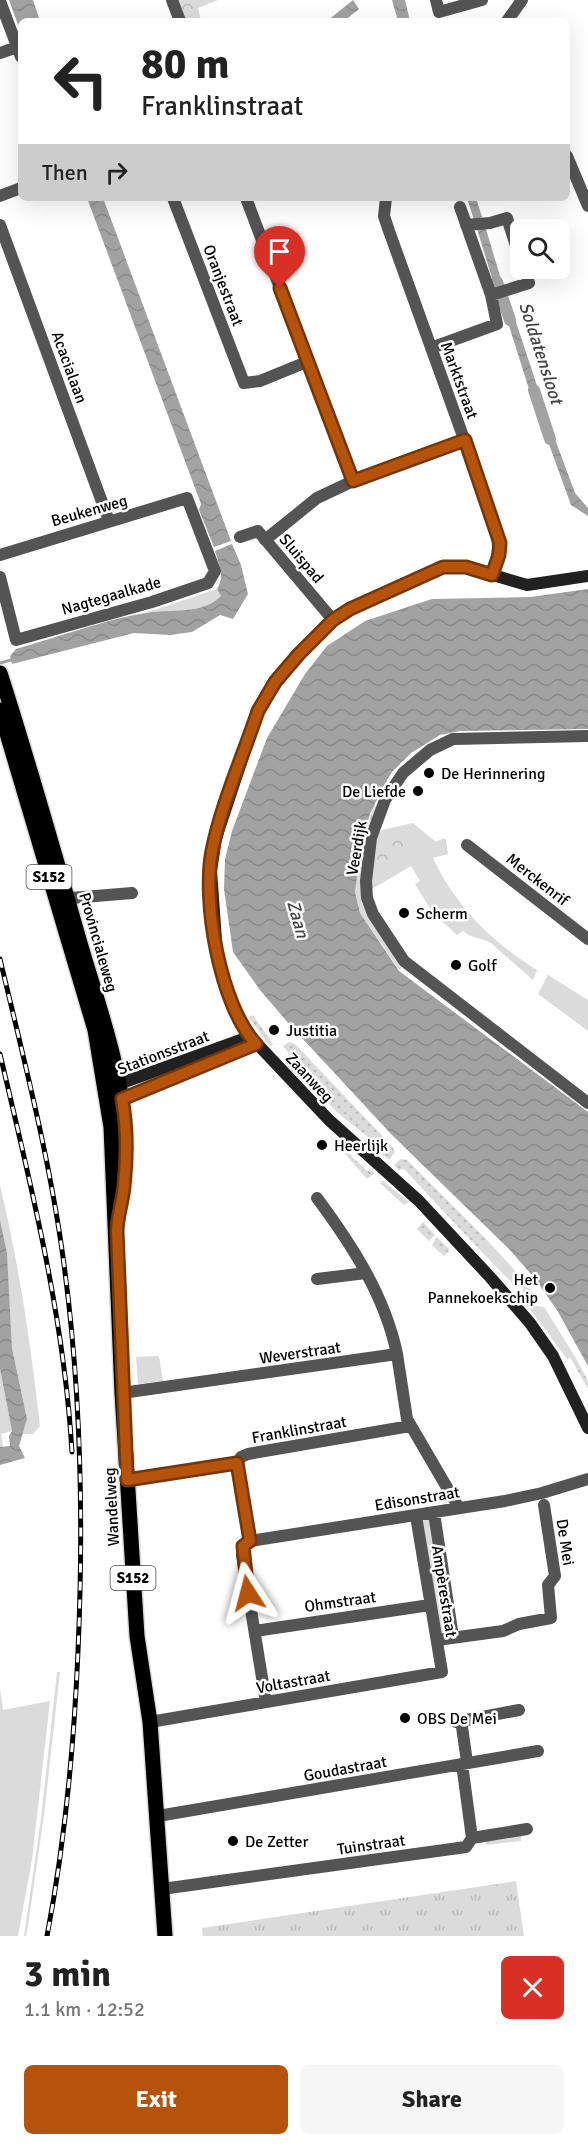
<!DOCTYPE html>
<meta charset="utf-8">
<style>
:root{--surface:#fff;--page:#f6f6f6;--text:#222;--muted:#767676;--accent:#b45309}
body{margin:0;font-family:Signika,sans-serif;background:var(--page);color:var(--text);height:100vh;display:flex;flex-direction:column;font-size:22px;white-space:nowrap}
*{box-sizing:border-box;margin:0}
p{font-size:20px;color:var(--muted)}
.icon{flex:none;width:33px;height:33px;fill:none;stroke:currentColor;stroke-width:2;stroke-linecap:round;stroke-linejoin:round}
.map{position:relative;height:1936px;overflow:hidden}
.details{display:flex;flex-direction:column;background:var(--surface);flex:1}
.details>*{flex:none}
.top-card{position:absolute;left:18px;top:18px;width:552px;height:183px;border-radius:9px;box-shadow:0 6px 24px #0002;background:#fff;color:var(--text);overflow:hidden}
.fabs{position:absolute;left:510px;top:219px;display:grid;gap:12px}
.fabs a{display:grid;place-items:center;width:60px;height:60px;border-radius:9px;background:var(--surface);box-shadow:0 6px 24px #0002;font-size:30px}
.pin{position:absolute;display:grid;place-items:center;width:51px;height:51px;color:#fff;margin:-62px -26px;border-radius:50% 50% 50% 0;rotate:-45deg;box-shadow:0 0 6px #0007}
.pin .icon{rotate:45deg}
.me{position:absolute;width:66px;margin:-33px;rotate:351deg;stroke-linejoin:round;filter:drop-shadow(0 0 4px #0008)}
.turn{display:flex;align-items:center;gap:21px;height:126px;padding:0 24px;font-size:27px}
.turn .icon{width:78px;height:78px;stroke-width:2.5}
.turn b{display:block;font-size:42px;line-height:51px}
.then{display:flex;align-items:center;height:57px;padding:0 24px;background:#0003;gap:12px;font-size:22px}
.round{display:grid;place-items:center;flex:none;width:63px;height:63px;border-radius:9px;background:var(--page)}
.summary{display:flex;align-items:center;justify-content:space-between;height:102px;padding:0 24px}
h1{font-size:36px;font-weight:700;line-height:45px}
.primary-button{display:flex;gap:12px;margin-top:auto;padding:12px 24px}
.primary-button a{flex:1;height:69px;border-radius:9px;background:var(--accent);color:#fff;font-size:24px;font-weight:700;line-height:69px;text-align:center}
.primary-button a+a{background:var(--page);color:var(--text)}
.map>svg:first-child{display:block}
</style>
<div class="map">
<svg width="588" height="1936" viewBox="0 0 588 1936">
<defs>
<pattern id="forest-crowns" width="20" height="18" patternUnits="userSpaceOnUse" patternTransform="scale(1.5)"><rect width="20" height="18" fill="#dbdbdb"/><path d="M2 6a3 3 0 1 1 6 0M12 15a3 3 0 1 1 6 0" fill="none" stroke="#bababa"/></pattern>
<pattern id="park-tufts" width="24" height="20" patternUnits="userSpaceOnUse" patternTransform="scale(1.5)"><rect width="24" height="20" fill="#dbdbdb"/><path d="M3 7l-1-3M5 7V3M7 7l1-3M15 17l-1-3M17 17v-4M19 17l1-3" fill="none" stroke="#bababa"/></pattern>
<pattern id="garden-dots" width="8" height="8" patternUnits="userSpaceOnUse" patternTransform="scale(1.5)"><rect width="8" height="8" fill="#dbdbdb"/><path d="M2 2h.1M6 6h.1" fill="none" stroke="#bababa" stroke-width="1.8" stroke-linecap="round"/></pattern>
<pattern id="water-waves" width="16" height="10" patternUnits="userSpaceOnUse" patternTransform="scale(1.5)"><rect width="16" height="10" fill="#a2a2a2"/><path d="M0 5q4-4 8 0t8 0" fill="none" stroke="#8a8a8a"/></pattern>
</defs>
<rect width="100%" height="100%" fill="#fff"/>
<!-- grass -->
<path fill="#dbdbdb" d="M217,589L221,596C202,614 169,611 145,613Z
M413,823L436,842L444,838L446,840L448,854L433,858C456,907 492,942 537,970L533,980L491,943C481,937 472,939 463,931L457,935L432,912L415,884L420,881L411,866L372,889L371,863L378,833L382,830Z
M359,855L362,856L361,902L401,968L400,971L360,913L355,892Z
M548,975L588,1000V1031L538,994Z
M0,1185C19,1265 31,1345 40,1426L33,1434H22L27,1419L12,1348L7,1254L0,1220Z
M486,1239L520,1276L521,1281L516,1287L477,1247Z
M524,1282L539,1300V1301H529L522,1294Z
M527,1305L544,1307L574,1355L567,1359Z
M159,1356L163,1381L138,1384L136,1357Z
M0,1369L12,1431L1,1434L3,1447H0Z
M432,1519L446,1632L442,1633L438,1629L420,1520Z
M57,1672H60L44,1815L28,1926L26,1936H24L41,1819Z
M0,1689L3,1710L50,1701L32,1860L18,1936H0Z
M521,1831V1841L486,1845L485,1837Z"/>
<!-- forest -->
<path fill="url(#forest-crowns)" d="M178,0H218L198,8L201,21H185Z
M374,805L377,807L367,830L362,856L359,855Z
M384,833C400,832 404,839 409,853C399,866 392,872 376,867V855Z"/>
<!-- park -->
<path fill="url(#park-tufts)" d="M516,1881L524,1936H203L202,1928Z"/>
<!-- garden -->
<path fill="url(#garden-dots)" d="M253,1015L273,1044L270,1047L249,1017Z
M289,1042L295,1044L392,1146L395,1152L389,1160L382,1154L384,1150L338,1113L301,1075L297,1077L285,1063L292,1057L283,1046Z
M328,1134L367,1171L370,1169L375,1173L367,1179Z
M401,1159L407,1160L486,1239L477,1247L404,1169L399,1170L394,1165Z
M382,1180L409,1202L404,1205L380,1183Z
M423,1222L435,1235L429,1241L417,1229Z
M437,1237L450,1250L444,1256L432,1245Z
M574,1355L588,1381V1389L570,1357Z"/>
<!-- water -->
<path fill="url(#water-waves)" d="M9,0H33L40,21H21V33Z
M353,0L359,9L344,21H327Z
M392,0H405L410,21H398Z
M87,198H103L231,541L214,547L199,510L201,504Z
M467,198H476L482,217L474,220Z
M477,229H486L503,286L495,288Z
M509,301L543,404L535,408L503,307Z
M549,423L575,493L588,508V516L571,505L542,425Z
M232,544L241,565L248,594L233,619L220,615L192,632L170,635L134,633L12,664L10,656L16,649C56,638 106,619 146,613C170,609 202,615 221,596L217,589C225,576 219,564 215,551Z
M588,589V729L460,731L440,735L411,753L392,772L382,789L370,814L361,844L355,892L360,913L399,971L588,1112V1366L557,1310L536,1280L510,1250L392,1135L289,1024L260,990L233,952L224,889L225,859L232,831L267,738L305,674L327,646L365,621L432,599L531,597Z
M0,1220L7,1253L12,1348L27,1419L19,1446L25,1458L0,1465V1447L10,1446L9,1436L12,1431L0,1369Z"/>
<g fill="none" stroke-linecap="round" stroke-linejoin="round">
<!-- stream -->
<path stroke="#a2a2a2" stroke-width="3" d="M0,663L11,660"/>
<!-- canal -->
<path stroke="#a2a2a2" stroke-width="12" d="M497,282L510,320
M534,390L550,439"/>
<defs>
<path id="primary" d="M0,673C28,760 53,848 78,936C103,1024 141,1115 119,1207
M0,710L95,1030L111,1127L122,1393L137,1636L150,1722L165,1936"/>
</defs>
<!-- primary casing -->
<use href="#primary" stroke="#dbdbdb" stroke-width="18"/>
<!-- street -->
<path stroke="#545454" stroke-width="12" d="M172,0L180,21
M436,0L439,12L482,0
M0,1L21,57
M507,21L522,0
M0,53L17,47
M567,156L588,206
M0,196L21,188
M173,198L244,383L260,381L309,361
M246,198L353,481
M386,198L384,216L389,231L494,522C500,543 499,554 492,575
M0,225L109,521
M466,225L490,223L507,218L520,258
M491,295L529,283L524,268
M431,348L497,324L491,295L460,207
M240,537L258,531L333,620
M265,540L317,498L353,481L465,440
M0,555L187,498L215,571L208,583L152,602L16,640L0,577
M588,736L453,739L430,750L403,773L385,800L371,838L366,881L367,898L373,914L404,961L588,1103
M467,845L588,939
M59,899L132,893
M317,1279L366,1273
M397,1354L407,1419L459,1508
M122,1393L397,1354C385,1296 352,1245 317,1198
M237,1463L250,1541
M127,1480L237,1463L241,1457L248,1454L410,1426
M434,1513L453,1637
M255,1631L430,1605
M437,1640L503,1631L519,1624L551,1618L548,1585L555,1576L544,1505
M266,1702L242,1555L243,1546L250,1541L505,1501L542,1493L588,1479
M150,1722L442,1672L416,1516
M456,1722L519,1710
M462,1727L467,1762
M158,1816L538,1751
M472,1838L527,1829
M162,1889L466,1847L472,1838L462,1764"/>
<!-- secondary -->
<path stroke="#212121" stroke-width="12" d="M588,576L527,585L466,567H443L368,600L333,620L284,671L258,711L216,838L211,871L217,954L230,999L246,1032L329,1120L419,1201L490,1277L530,1323L553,1356L588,1428
M113,1089L119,1084L249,1037
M115,1097L122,1099L256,1044"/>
<!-- primary -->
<use href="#primary" stroke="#000" stroke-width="15"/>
<defs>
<path id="rail" d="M0,959C23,1056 48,1152 62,1250C81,1383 84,1516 78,1651C74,1746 65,1842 47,1936
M0,1054C31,1186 64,1316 72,1452"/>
</defs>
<!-- rail casing -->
<use href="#rail" stroke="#000" stroke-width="5"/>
<!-- rail -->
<use href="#rail" stroke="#fff" stroke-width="3" stroke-dasharray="9" stroke-linecap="butt"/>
</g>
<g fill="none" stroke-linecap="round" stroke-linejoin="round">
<defs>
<path id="route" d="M248,1593L243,1546L250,1541L237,1463L127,1480L117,1232C117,1216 123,1201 124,1185C127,1157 127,1126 122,1099L256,1044C220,1005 202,902 212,851C221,805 243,756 258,711L275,682L299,654L333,620L350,609L443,567H466L492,575L499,555L500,543L465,440L353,481L280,288"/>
</defs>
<!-- route casing -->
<use href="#route" stroke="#753606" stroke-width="15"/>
<!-- route -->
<use href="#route" stroke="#b45309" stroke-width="10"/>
</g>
<!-- markers -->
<g fill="#000" stroke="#fff" stroke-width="2">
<circle cx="429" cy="773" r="6"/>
<circle cx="418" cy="791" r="6"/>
<circle cx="404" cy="913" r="6"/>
<circle cx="456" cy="965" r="6"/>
<circle cx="274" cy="1030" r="6"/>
<circle cx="322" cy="1145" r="6"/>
<circle cx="550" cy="1288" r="6"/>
<circle cx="405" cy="1718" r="6"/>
<circle cx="233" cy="1841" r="6"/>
</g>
<g text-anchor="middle" stroke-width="5" stroke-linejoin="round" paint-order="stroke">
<!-- shield labels -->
<g fill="#fff" stroke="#4c4c4c" stroke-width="1.5">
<rect x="26.5" y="865" width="45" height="24" rx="4.5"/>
<rect x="110.5" y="1566" width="45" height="24" rx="4.5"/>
</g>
<g font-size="15" font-weight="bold" fill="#000">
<text x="49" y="882">S152</text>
<text x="133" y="1583">S152</text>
</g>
<!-- street labels -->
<g font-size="16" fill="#000" stroke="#fff">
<text transform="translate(224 285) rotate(69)" y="6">Oranjestraat</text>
<text transform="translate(70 367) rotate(70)" y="6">Acacialaan</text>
<text transform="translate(460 380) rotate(70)" y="6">Marktstraat</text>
<text transform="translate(89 510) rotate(-16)" y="6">Beukenweg</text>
<text transform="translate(302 558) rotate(50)" y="6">Sluispad</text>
<text transform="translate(111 595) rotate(-16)" y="6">Nagtegaalkade</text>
<text transform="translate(356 848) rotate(-80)" y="6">Veerdijk</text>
<text transform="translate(538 879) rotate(38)" y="6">Merckenrif</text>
<text transform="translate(99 942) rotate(74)" y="6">Provincialeweg</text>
<text transform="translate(163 1052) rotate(-21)" y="6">Stationsstraat</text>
<text transform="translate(310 1077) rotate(47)" y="6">Zaanweg</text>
<text transform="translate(300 1352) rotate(-8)" y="6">Weverstraat</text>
<text transform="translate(299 1429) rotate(-10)" y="6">Franklinstraat</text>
<text transform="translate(417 1498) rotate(-9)" y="6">Edisonstraat</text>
<text transform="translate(111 1507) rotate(-93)" y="6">Wandelweg</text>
<text transform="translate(566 1542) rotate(81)" y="6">De Mei</text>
<text transform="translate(445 1591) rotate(81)" y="6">Ampèrestraat</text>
<text transform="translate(340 1601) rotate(-8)" y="6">Ohmstraat</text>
<text transform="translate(293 1681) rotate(-10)" y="6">Voltastraat</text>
<text transform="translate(345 1768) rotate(-10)" y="6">Goudastraat</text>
<text transform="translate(371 1844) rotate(-8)" y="6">Tuinstraat</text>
</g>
<!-- poi labels -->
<g font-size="16" fill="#000" stroke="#fff" text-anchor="start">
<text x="441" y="779">De Herinnering</text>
<text x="406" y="797" text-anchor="end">De Liefde</text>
<text x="416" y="919">Scherm</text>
<text x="468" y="971">Golf</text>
<text x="286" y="1036">Justitia</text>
<text x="334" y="1151">Heerlijk</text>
<text x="538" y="1285" text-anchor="end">Het<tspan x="538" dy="18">Pannekoekschip</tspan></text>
<text x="417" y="1724">OBS De Mei</text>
<text x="245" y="1847">De Zetter</text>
</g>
<!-- water labels -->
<g font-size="18" font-style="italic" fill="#434343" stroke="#fff">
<text transform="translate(541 353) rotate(72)" y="6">Soldatensloot</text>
<text transform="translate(298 919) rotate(74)" y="6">Zaan</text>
</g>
</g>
</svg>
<div class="fabs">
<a><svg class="icon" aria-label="search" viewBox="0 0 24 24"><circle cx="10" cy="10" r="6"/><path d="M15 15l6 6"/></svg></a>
</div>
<div class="pin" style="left:280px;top:288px;background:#d93025"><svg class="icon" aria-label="arrive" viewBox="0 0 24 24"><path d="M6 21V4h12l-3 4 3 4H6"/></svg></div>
<svg class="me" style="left:248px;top:1593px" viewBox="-20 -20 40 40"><path d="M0-17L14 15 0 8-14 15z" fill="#b45309" stroke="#fff" stroke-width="4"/></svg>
<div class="top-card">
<div class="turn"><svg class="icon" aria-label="left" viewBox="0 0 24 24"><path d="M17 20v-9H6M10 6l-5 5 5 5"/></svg><div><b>80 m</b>Franklinstraat</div></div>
<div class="then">Then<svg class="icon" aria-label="right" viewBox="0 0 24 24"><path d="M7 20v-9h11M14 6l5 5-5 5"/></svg></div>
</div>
</div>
<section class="details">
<div class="summary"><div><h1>3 min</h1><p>1.1 km · 12:52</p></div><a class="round" style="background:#d93025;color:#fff"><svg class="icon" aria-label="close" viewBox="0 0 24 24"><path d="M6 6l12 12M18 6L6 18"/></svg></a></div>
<div class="primary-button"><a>Exit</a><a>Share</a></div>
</section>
